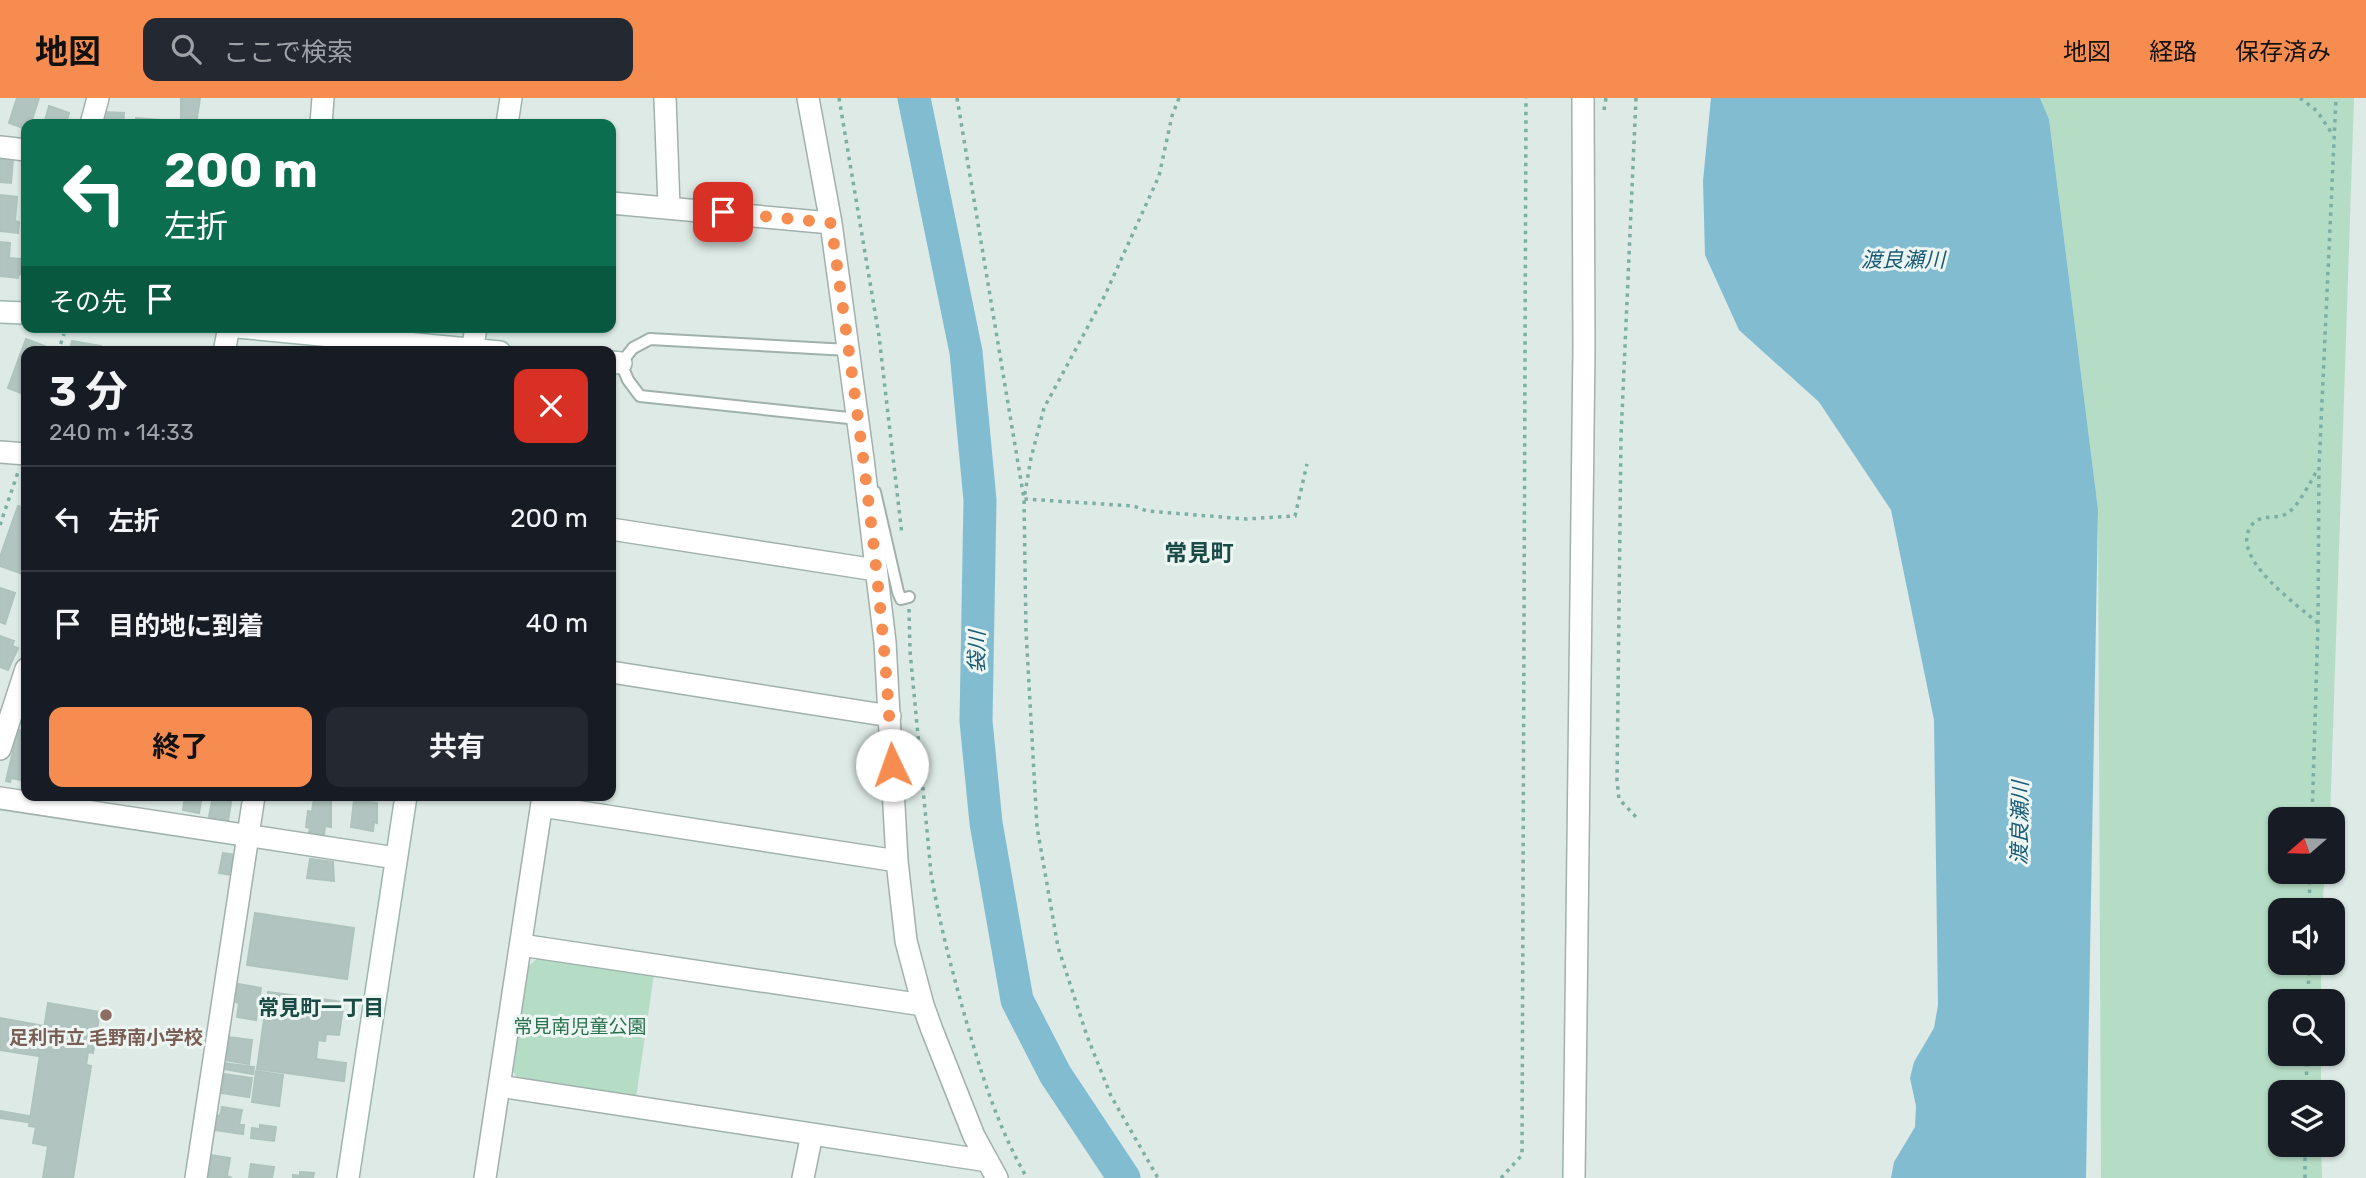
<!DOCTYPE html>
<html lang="ja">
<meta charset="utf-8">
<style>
:root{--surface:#171b24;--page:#242831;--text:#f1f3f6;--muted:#9ea1a6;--line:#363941;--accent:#f68c4f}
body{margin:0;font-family:Rubik,"Noto Sans JP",sans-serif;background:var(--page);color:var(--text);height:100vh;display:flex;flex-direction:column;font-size:26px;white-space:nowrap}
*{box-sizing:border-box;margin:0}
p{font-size:23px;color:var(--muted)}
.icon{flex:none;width:38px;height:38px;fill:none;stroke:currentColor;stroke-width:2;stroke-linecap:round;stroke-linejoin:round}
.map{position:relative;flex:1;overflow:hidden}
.details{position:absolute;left:21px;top:248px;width:595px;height:455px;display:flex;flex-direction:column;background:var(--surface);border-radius:14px;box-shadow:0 2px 5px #0004}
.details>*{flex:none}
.guide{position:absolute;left:21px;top:21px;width:595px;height:214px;border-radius:14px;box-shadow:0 2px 5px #0004;background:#0b6e4f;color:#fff;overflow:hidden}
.needle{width:46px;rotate:250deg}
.tools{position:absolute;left:2268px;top:709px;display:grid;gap:14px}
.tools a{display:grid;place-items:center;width:77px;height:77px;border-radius:14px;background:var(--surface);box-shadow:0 2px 5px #0004;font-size:35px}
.pin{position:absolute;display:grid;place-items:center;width:60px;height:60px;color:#fff;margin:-30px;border-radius:14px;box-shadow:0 4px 10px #0006}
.me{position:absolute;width:77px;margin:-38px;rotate:357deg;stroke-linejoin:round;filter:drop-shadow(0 0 5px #0008)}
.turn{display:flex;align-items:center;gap:24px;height:147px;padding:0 28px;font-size:32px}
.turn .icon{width:91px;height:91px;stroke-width:2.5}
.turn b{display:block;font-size:49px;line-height:60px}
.then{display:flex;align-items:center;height:66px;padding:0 28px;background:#0003;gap:14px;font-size:26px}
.round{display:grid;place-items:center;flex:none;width:74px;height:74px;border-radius:14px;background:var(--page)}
.overview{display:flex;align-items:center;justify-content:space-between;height:119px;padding:0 28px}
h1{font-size:42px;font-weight:700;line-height:52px}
.cta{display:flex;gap:14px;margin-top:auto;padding:14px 28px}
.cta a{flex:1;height:80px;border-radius:14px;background:var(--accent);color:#111;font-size:28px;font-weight:700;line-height:80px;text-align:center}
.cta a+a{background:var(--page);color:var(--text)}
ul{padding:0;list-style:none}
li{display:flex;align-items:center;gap:21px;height:105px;padding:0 28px;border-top:2px solid var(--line)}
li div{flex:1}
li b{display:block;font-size:26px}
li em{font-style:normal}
header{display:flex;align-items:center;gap:42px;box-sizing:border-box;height:98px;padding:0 35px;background:var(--accent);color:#111}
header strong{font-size:33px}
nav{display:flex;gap:38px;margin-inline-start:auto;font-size:24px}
.search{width:490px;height:63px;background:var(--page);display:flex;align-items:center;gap:18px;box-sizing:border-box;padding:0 24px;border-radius:14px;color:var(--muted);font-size:26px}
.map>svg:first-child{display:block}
</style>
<header>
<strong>地図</strong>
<div class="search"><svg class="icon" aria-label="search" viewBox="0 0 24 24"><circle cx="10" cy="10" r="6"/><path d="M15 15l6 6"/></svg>ここで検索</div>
<nav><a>地図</a><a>経路</a><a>保存済み</a></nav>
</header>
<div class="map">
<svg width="2366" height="1080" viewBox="0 0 2366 1080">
<rect width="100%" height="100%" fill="#ddeae5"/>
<!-- green -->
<path fill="#b5dcc4" d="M2040,0H2354L2330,721H2280V774H2325L2322,812H2280V864L2321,865V903H2280V956H2321V994H2280V1046L2321,1047L2322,1080H2101L2098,411L2049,21Z
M539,859L654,876L636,1000L520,983L510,970L524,872Z"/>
<!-- water -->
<path fill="#82bcd1" d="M1711,0H2040L2049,21L2098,411L2086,1080H1891L1894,1064L1915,1029L1916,1008L1910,980L1914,964L1934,930L1938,907L1934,622L1891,412L1819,304L1739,232L1705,157L1703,83Z"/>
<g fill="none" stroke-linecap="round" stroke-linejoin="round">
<!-- river -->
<path stroke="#82bcd1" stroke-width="33" d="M914,0L966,254L980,402L976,623L986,725L1017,902L1055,976L1124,1080"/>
</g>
<!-- building -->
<path fill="#b2c4bf" stroke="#afc3bd" stroke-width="2" d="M17,0H39L31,25L28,24L26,31L9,25Z
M181,0H200L196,26H181Z
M49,8L69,15L66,26H44Z
M103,14L124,15L123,26H102Z
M136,20L159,22V26H136Z
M0,59L13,61L11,85L0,84Z
M0,97L17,99L15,123L19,124L18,135L0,133Z
M0,144L10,145L9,160L20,161V165H23L22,176H19L18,180L0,178Z
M26,241L45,248L43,254H26V297L8,290Z
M72,243L101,248L100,254H70Z
M18,408L26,410V477L0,468V459Z
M0,490L15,495L5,526L0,524Z
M0,538L14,543L12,548L18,550L8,572L0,569Z
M18,632L26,633V683L11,680L10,684L6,683Z
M185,698H202L199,715L183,712Z
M213,698H232L228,723L209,719Z
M314,700L331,703V729L325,728L324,737L309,735L310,730L306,729L308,713L312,714Z
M354,702L377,705V725L374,724L373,733L351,729Z
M223,755L236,757L232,777L219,775Z
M310,761L333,764L334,783L307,780Z
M255,815L354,830L347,881L247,867Z
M238,886L261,890L256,922L237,919L239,905L236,904Z
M268,894L344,904L339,937L326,936L325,943L318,942L316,961L346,965L344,983L257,971Z
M48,905L100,914L93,955L88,954L86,967L91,968L73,1080H43L48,1048L33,1045L36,1029L29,1028Z
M0,920L44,928L39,958L0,952Z
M228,939L252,942L249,966L224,962Z
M224,965L254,969L253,976L223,971Z
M256,973L283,977L279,1008L252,1004Z
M224,976L252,980L249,999L221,995Z
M222,1009L242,1012L239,1027H244L243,1036L214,1032L216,1017L220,1018Z
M0,1013L29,1018L28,1024L0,1020Z
M260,1027L276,1029L274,1043L251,1040L252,1030L260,1031Z
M210,1057L230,1060L227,1078L232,1080H207Z
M251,1066L274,1069L272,1080H249Z
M300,1074L314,1075L313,1080H293V1077L300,1078Z"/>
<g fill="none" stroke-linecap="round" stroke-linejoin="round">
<defs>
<path id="lane" d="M848,252L650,241L633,250L621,265L628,282L640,298L858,321
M875,394L898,494L901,501L909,499"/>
<path id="street" d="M665,0L669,109
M808,0L831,125L863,361L885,544L897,763L906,843L923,907L932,932L974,1038L997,1080
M91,26L98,0
M321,26L323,0
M0,49L26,52
M611,105L831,125
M224,254L229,229
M0,354L26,356
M611,431L876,472
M611,574L890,618
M0,651L26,571
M0,700L396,760
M542,708L897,763
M521,847L923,907
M499,988L988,1063
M196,1080L254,698
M485,1080L543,698
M803,1080L812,1036
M1574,1080L1584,249L1583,0"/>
<path id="secondary" d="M507,26L511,0
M0,214L26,215
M237,229L500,254
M472,254L476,229
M611,264L621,265
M348,1080L406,698"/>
</defs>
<!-- lane casing -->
<use href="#lane" stroke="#a0b1ad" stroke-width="14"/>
<!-- street casing -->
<use href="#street" stroke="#a0b1ad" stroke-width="24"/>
<!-- secondary casing -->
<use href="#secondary" stroke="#9cb6af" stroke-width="24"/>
<!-- path -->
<path stroke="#7caea4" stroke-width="3.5" stroke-dasharray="3.5 5" stroke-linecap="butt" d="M839,0L879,238L902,437
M957,0L1024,401L1026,533L1037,729L1058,849L1087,938L1111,998L1158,1080
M1179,0L1172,18L1159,78L1105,197L1044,310L1031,360L1024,401L1134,408L1147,413L1246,421L1295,418L1307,366
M1636,0L1621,339L1617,683L1619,701L1636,719
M2300,0L2317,13L2333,37
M1604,12L1606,0
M58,254L64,236
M0,427L18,374
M909,511L910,553L931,775C939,823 951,869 964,915C980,972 997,1028 1027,1080
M2318,525C2298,507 2229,460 2251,428C2260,415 2274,422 2286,416C2298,410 2311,382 2318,371
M2312,721L2318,525L2319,369L2336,0
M2309,812L2310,774
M2308,903L2309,864
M2306,994L2307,956
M1501,1080L1522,1057L1526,0
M2305,1080V1046"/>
<!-- lane -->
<use href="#lane" stroke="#fff" stroke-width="10"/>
<!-- street -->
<use href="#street" stroke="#fff" stroke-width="21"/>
<!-- secondary -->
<use href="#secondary" stroke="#fff" stroke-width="21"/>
</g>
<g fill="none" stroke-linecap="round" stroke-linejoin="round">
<!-- route -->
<path stroke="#f68c4f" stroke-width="12" stroke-dasharray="0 21.6" d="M723,114L831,125C856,305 883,485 892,667"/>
</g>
<!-- markers -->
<circle fill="#8d6e63" stroke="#edf6f3" stroke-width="2.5" cx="106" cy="917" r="7"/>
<g text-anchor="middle" stroke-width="6" stroke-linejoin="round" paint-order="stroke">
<!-- park labels -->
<g font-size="19" fill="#28714d" stroke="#edf6f3">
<text x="580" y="935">常見南児童公園</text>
</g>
<!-- education labels -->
<g font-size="19" font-weight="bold" fill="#785e54" stroke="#edf6f3">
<text x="106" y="946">足利市立 毛野南小学校</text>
</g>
<!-- water labels -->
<g font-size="21" font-style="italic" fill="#185b76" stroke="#edf6f3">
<text x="1903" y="169">渡良瀬川</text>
<text transform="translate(977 554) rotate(-89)" y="7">袋川</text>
<text transform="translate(2020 725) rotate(-89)" y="7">渡良瀬川</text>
</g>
<!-- neighbourhood labels -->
<g font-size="21" font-weight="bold" fill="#1a4b45" stroke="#edf6f3">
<text x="321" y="917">常見町一丁目</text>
</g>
<!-- quarter labels -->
<g font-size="23" font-weight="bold" fill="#1a4b45" stroke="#edf6f3">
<text x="1199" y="463">常見町</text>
</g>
</g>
</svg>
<div class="tools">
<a><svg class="needle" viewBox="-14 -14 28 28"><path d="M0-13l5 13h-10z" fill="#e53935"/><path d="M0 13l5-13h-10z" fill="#9ea1a6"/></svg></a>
<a><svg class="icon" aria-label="sound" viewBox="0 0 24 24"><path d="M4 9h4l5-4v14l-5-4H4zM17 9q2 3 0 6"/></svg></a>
<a><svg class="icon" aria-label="search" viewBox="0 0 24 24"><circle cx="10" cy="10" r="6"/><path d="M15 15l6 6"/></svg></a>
<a><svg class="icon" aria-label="layers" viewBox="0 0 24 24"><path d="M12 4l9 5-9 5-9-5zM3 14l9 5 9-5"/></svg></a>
</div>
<div class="pin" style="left:723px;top:114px;background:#d93025"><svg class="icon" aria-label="arrive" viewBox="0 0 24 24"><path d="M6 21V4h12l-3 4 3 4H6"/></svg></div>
<svg class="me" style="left:892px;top:667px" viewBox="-20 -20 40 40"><circle r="19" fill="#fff"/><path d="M0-13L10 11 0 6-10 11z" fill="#f68c4f"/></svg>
<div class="guide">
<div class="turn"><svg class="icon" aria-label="left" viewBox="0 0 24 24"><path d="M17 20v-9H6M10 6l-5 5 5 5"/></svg><div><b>200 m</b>左折</div></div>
<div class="then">その先<svg class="icon" aria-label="arrive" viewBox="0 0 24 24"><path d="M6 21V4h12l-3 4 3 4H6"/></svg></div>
</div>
<section class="details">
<div class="overview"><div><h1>3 分</h1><p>240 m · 14:33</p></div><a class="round" style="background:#d93025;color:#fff"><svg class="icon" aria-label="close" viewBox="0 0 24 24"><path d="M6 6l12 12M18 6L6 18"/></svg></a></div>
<ul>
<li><svg class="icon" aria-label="left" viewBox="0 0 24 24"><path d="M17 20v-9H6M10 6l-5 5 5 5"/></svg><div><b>左折</b></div><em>200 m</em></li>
<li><svg class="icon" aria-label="arrive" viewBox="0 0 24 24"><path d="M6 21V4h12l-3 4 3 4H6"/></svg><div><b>目的地に到着</b></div><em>40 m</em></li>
</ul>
<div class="cta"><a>終了</a><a>共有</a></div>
</section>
</div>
